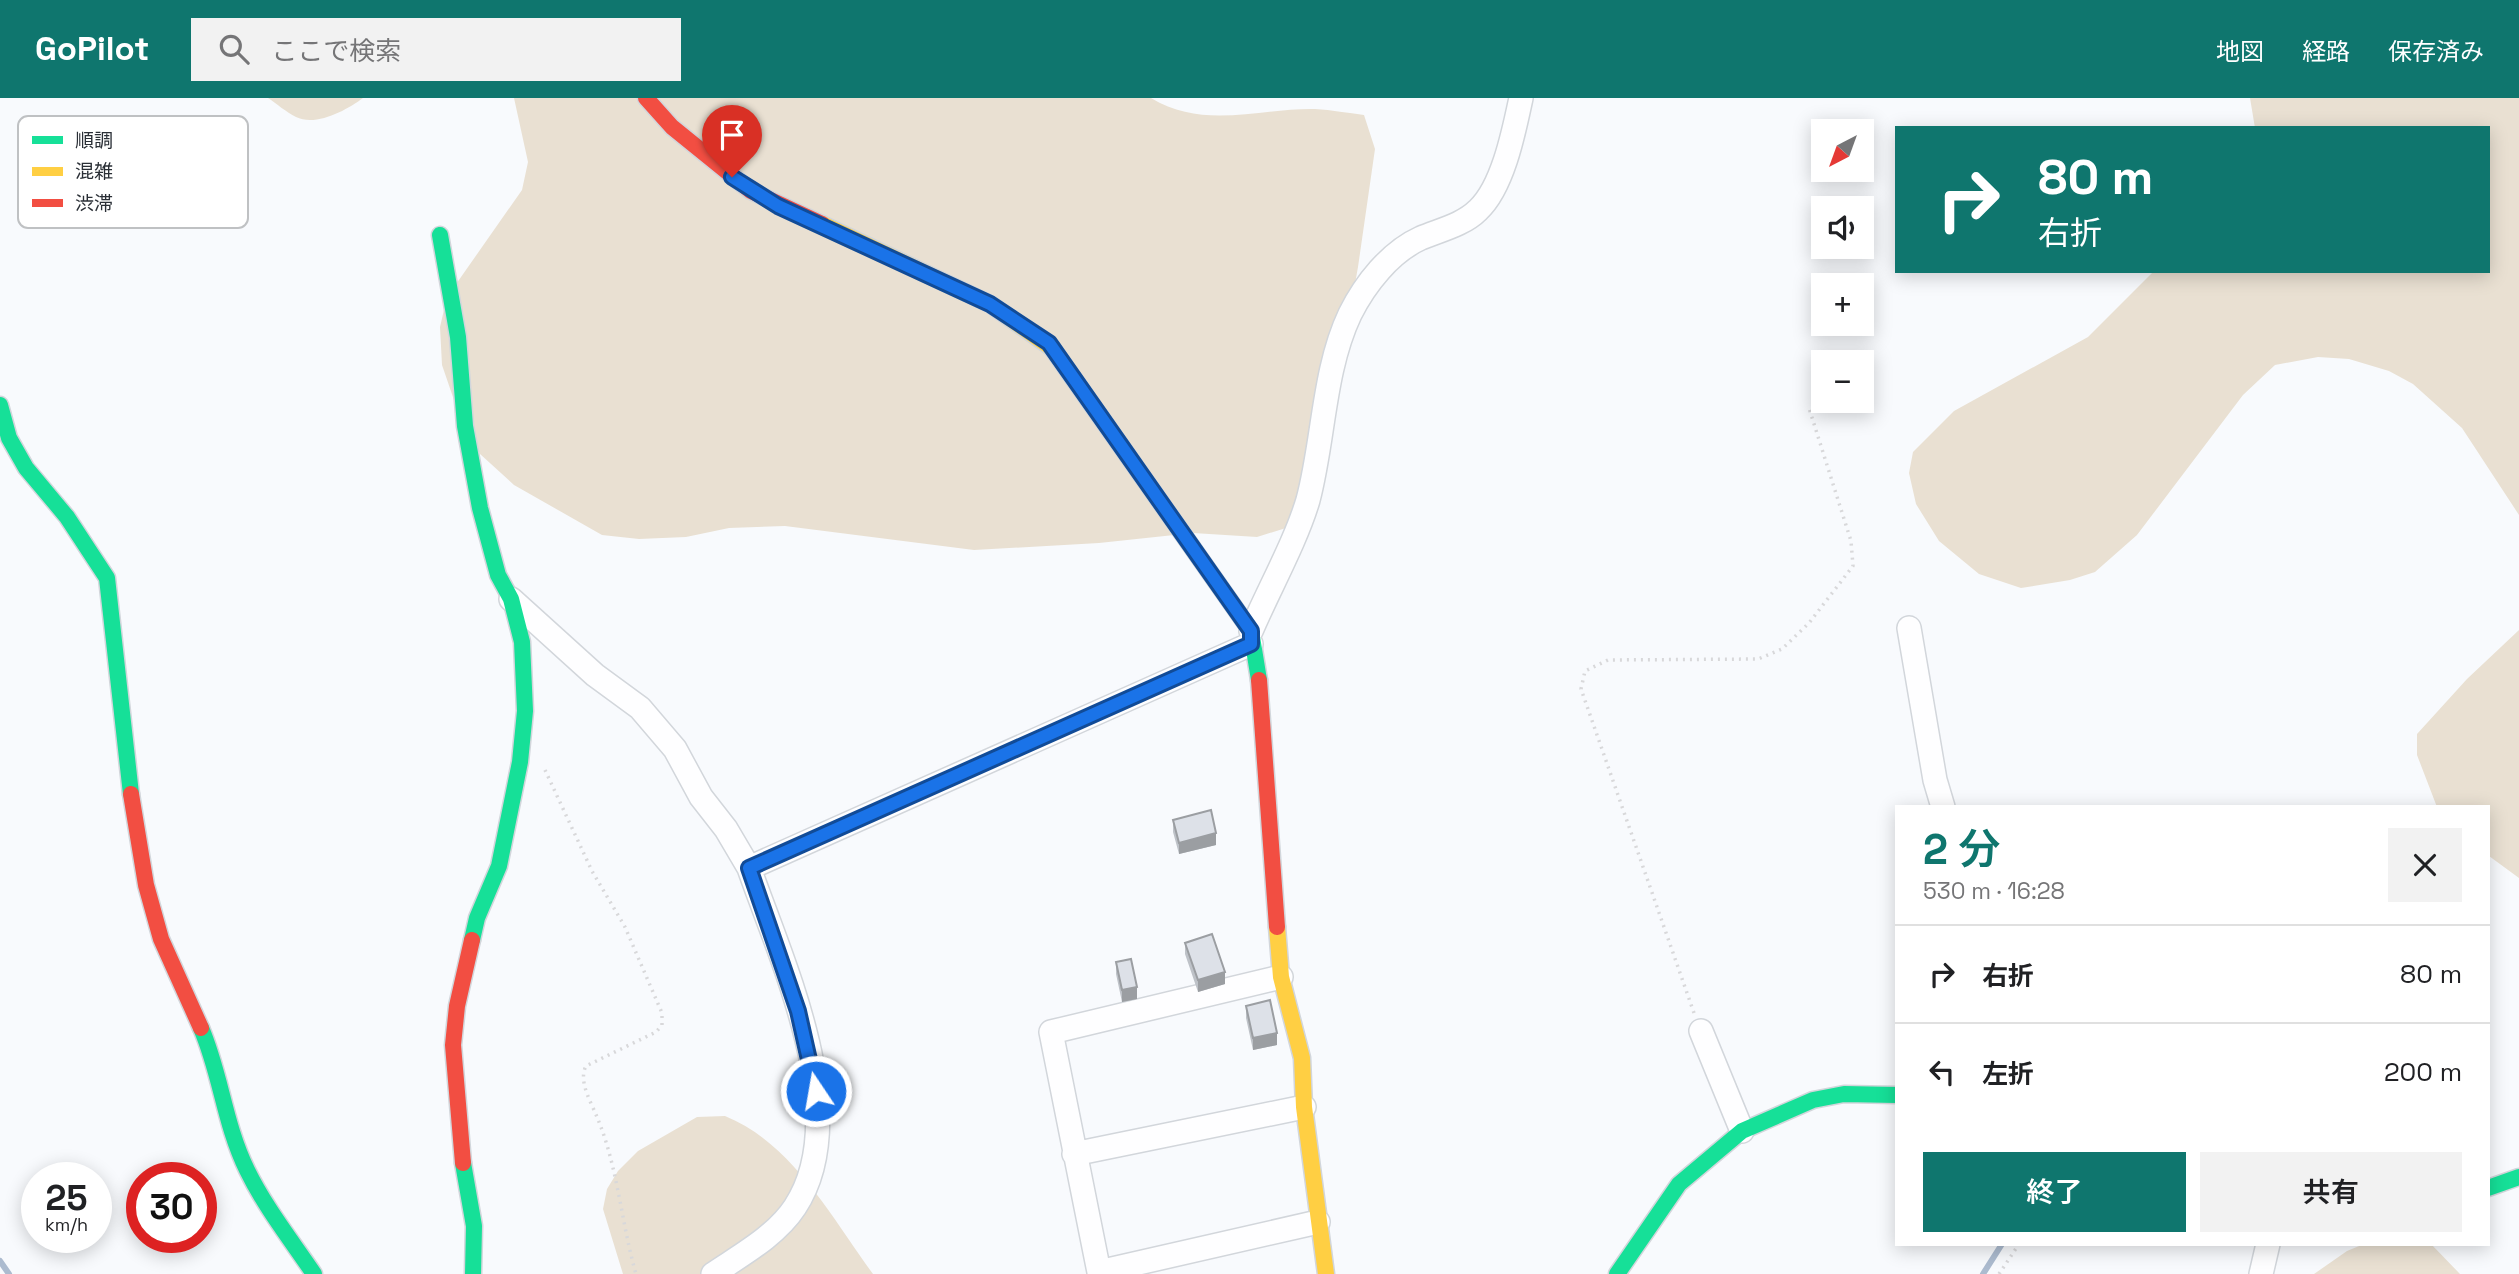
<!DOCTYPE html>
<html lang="ja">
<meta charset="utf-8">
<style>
:root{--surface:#fff;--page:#f2f2f2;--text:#202124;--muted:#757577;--line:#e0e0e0;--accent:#0f766e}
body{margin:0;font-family:"Space Grotesk","Noto Sans JP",sans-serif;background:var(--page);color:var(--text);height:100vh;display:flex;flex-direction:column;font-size:26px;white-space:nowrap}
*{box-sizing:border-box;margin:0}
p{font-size:23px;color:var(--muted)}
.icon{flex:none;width:38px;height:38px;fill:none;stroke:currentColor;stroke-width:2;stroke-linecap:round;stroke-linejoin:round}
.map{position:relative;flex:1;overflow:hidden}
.sheet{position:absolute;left:1895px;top:707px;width:595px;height:441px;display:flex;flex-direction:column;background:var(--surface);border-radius:0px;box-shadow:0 4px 18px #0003}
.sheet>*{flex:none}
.banner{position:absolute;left:1895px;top:28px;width:595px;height:147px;border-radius:0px;box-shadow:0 4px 18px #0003;background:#0f766e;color:#fff;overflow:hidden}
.needle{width:46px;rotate:221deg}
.buttons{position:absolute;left:1811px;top:21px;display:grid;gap:14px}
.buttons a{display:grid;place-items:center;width:63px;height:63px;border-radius:0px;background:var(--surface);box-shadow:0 4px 18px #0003;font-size:35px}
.speed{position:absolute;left:21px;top:1064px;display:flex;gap:14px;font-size:35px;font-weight:700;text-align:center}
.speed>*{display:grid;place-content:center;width:91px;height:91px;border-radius:50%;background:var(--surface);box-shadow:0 4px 18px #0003;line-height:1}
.speed small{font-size:18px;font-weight:400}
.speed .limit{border:10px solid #d22;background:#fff;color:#111}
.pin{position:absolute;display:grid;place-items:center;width:60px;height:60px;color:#fff;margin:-72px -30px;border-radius:50% 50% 50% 0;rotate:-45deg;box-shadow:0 0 7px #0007}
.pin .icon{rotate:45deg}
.me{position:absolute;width:77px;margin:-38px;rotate:348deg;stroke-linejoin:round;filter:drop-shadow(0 0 5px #0008)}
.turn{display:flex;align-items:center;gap:24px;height:147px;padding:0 28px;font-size:32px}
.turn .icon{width:91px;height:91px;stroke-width:2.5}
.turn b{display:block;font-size:49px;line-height:60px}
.round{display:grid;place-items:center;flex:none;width:74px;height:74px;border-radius:0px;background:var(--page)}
.headline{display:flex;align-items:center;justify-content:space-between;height:119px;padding:0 28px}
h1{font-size:42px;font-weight:600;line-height:52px;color:var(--accent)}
.action{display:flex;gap:14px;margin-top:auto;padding:14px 28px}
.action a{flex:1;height:80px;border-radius:0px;background:var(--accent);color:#fff;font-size:28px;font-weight:600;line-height:80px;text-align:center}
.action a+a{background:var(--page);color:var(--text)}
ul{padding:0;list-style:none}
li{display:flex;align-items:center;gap:21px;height:98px;padding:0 28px;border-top:2px solid var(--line)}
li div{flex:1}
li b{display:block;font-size:26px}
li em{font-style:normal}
header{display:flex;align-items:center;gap:42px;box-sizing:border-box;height:98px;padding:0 35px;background:var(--accent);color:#fff}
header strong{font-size:33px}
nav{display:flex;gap:38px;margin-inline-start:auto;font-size:24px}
.search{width:490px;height:63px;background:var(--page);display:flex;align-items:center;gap:18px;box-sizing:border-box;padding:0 24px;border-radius:0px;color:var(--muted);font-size:26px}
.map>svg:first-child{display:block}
</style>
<header>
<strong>GoPilot</strong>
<div class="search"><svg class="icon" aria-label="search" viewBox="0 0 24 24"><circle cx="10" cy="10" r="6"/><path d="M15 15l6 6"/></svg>ここで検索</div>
<nav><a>地図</a><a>経路</a><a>保存済み</a></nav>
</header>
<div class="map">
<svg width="2519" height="1176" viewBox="0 0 2519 1176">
<rect width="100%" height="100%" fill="#f8fafd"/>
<!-- green -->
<path fill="#e9e0d2" d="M268,0H363C347,12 316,29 296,19C286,14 277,6 268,0Z
M514,0H1151C1204,32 1258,10 1315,11C1332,12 1348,15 1364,17L1375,51L1358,169L1318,393L1286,430L1257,439L1193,435L1099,445L974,452L785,428L729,430L686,439L639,441L602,437L514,387L480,356L455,305L442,267L440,229L447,199L522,92L528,64Z
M2250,0H2519V417L2462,330L2413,286L2389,273L2349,261L2318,259L2275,267L2243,297L2137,437L2095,474L2070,482L2021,490L1979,476L1939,443L1916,406L1909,375L1913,354L1954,313L2088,239L2154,173H2488V30H2255Z
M2519,532V780L2489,758L2488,709H2437L2417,657V636L2467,581Z
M725,1018C792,1045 832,1120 873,1176H623L603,1111L607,1091L618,1073L638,1053L697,1019Z
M2364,1146H2431L2460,1176H2314L2347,1153Z"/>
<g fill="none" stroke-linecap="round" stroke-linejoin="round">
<!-- stream -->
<path stroke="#acbbcf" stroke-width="6" d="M0,1163L9,1176
M1983,1176L2002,1146"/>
<defs>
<path id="street" d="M511,501L595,577L640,610L675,651L701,699L726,731L749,770L1251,546
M1909,530L1935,682L1943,709
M1251,533C1268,493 1296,443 1308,402C1324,342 1323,273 1350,216C1365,186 1390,154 1421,140C1440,132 1463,127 1478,112C1503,89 1514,33 1521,0
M1281,879L1051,934L1099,1174L1318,1124
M1701,933L1742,1033
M1074,1056L1304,1009
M713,1176C741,1157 776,1138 795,1109C855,1018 781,862 749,770
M2261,1176L2268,1146"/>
<path id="fast" d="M440,137L458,239L465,328L480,410L498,477L511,501L522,544L525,613L520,664L499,768L477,820L472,842
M1052,250L1251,533L1259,582
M0,307L9,340L26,370L67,419L107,480L131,696
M201,930C221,976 224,1025 247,1072C265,1109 291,1142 314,1176
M463,1065L474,1128L473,1176
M2488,1090L2519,1079
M1617,1176L1679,1086L1742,1033L1813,1002L1844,996L1897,997"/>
<path id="slow" d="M822,126L990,206L1052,250
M1277,829L1281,879L1302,960L1304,1009L1326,1176"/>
<path id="jam" d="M646,0L672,29L751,93L822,126
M1259,582L1277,829
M131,696L146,787L161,841L201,930
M463,1065L453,947L457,908L472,842"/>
</defs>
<!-- street casing -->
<use href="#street" stroke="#d2d6db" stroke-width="26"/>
<!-- fast casing -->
<use href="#fast" stroke="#d2d6db" stroke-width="19"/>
<!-- slow casing -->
<use href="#slow" stroke="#d2d6db" stroke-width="19"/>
<!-- jam casing -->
<use href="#jam" stroke="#d2d6db" stroke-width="19"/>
<!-- path -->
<path stroke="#d8d8da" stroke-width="3.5" stroke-dasharray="2 5" stroke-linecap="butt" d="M545,672L592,773L625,829L662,915V927L656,934L586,968C578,983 591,1004 597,1019C618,1069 621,1124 636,1176
M1694,915L1581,591L1585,573L1608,562L1758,561L1782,551L1809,525L1853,468L1851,443L1809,310
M1999,1176L2019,1146"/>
<!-- street -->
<use href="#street" stroke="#fefeff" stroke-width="23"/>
<!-- fast -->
<use href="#fast" stroke="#16e098" stroke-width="16"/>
<!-- slow -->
<use href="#slow" stroke="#ffcf43" stroke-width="16"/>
<!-- jam -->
<use href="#jam" stroke="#f24e42" stroke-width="16"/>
</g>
<!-- wall -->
<path fill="#bec2c8" d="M1173,722L1216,747L1179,756L1173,734Z
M1185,845L1225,886L1198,894L1185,856Z
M1116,864L1137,901L1122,904L1116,876Z
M1246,908L1277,947L1253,952L1246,920Z"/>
<!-- shaded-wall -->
<path fill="#9b9ea2" d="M1216,735V747L1179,756V745Z
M1225,874V886L1198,894V882Z
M1137,889V901L1122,904V892Z
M1277,935V947L1253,952V940Z"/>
<!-- building -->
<path fill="#dde1e8" stroke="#9b9ea2" stroke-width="2" d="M1211,712L1216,735L1179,745L1173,722Z
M1212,836L1225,874L1198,882L1185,845Z
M1131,861L1137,889L1122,892L1116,864Z
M1270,902L1277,935L1253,940L1246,908Z"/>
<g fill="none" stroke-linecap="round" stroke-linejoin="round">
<defs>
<path id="route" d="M732,79L778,108L990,206L1049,245L1251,533V546L749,770L798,913L816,993"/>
</defs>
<!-- route casing -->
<use href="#route" stroke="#114b97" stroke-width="18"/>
<!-- route -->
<use href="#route" stroke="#1a73e8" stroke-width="12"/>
</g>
<!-- legend -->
<rect x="18" y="18" width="230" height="112" rx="10" fill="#fff" stroke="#bfc1c3" stroke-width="2"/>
<rect x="32" y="38" width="31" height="8" fill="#16e098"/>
<rect x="32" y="69" width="31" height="9" fill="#ffcf43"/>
<rect x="32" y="101" width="31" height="8" fill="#f24e42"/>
<g font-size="19" fill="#2a2f36">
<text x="75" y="49">順調</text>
<text x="75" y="80">混雑</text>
<text x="75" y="112">渋滞</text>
</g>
</svg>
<div class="buttons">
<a><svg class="needle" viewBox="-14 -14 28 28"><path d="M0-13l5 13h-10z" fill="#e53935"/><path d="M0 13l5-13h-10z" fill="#757577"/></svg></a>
<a><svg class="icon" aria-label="sound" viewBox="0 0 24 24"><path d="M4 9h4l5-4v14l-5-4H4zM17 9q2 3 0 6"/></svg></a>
<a>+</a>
<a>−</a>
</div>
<div class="speed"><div>25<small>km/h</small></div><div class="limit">30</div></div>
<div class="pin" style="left:732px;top:79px;background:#d93025"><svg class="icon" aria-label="arrive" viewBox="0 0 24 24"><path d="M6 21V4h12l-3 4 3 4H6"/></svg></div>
<svg class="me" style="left:816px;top:993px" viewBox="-20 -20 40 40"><circle r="17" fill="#1a73e8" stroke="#fff" stroke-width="3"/><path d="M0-11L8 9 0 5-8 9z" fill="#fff"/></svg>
<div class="banner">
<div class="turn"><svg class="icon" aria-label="right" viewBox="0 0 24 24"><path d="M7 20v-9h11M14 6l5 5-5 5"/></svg><div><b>80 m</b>右折</div></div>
</div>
<section class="sheet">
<div class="headline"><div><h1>2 分</h1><p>530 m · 16:28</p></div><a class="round"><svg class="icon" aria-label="close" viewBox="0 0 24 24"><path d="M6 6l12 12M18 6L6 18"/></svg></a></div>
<ul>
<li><svg class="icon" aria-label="right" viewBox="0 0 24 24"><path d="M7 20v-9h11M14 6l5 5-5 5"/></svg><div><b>右折</b></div><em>80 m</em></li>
<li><svg class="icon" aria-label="left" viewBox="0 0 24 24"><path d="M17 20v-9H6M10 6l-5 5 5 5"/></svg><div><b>左折</b></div><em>200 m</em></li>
</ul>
<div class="action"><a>終了</a><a>共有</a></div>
</section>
</div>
